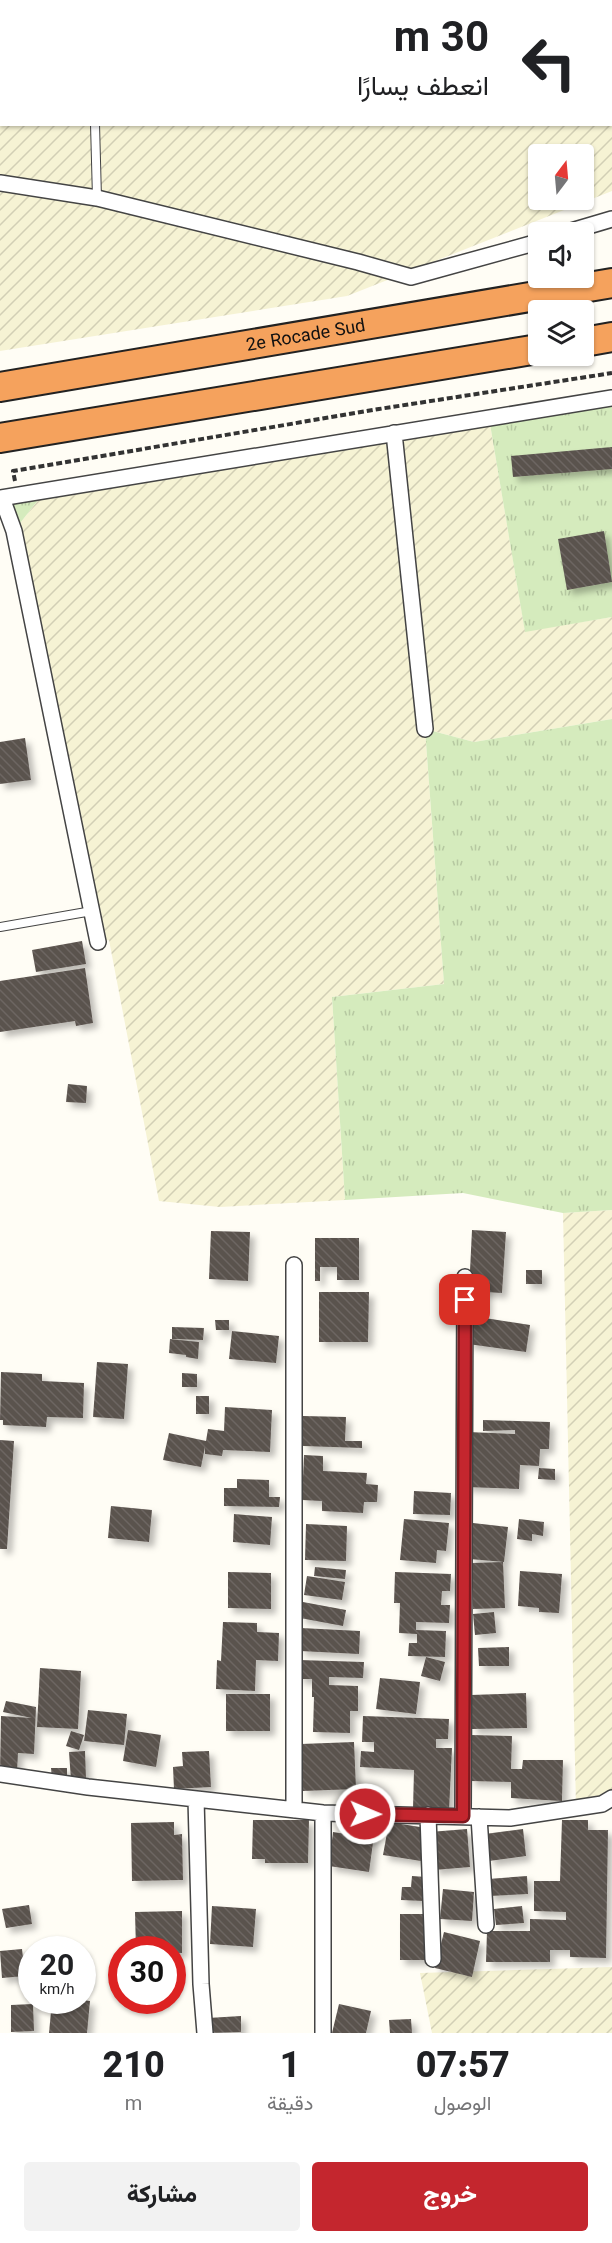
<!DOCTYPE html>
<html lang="ar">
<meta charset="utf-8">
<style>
:root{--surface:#fff;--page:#f2f2f2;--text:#202124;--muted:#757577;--accent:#c4262e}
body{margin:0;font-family:Georgia,Vazirmatn,serif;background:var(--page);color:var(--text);direction:rtl;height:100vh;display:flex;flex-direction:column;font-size:22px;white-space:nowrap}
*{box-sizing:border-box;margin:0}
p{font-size:20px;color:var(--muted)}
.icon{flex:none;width:33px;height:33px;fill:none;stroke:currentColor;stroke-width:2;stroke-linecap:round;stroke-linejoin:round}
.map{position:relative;height:2033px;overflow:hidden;direction:ltr}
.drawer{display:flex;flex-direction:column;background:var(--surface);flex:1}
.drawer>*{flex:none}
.top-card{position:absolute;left:0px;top:0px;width:612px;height:126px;box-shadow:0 2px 4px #0004;direction:rtl;background:#fff;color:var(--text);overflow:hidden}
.needle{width:39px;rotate:16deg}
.controls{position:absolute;left:528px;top:144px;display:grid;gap:12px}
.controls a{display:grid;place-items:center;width:66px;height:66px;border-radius:6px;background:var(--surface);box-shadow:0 2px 4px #0004;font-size:30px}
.speed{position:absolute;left:18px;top:1936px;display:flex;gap:12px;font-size:30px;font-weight:700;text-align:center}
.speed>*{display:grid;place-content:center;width:78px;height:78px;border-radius:50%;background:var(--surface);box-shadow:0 2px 4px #0004;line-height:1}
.speed small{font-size:15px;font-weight:400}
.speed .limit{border:9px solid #d22;background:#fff;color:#111}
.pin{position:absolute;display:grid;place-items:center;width:51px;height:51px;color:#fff;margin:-26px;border-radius:12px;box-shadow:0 3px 9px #0006}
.me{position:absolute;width:66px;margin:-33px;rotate:91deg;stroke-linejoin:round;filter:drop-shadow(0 0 4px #0008)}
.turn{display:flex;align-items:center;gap:21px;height:126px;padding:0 24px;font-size:27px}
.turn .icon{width:78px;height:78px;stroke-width:2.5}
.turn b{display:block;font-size:42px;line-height:51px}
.eta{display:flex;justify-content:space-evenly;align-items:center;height:102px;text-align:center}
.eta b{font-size:36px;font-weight:800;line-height:42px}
.primary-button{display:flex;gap:12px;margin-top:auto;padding:12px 24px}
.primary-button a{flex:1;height:69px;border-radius:6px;background:var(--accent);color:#fff;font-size:24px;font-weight:800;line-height:69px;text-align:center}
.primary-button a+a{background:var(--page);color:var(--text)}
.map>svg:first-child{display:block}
</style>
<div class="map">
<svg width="612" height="2033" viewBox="0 0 612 2033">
<defs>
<pattern id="farmland-furrows" width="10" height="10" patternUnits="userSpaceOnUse" patternTransform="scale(1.5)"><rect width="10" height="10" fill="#f6f3d4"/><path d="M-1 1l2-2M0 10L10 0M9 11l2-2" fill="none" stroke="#d2cfb5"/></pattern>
<pattern id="grass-tufts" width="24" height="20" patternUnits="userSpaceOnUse" patternTransform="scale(1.5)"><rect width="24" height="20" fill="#d5ebbd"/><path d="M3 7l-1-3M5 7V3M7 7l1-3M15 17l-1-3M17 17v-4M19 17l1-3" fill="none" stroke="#b6c8a1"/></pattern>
<pattern id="building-back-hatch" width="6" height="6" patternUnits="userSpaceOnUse" patternTransform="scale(1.5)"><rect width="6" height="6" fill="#5a524d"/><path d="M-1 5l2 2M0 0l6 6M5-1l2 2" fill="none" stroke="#6d6662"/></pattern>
<filter id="shadow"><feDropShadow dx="5" dy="5" stdDeviation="3" flood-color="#0004"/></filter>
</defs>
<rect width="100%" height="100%" fill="#fffdf5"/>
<!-- farmland -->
<path fill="url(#farmland-furrows)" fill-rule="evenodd" d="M0,0H612V191L347,296L0,351ZM2,2H610V124H2ZM538,154H584V200H538Z
M489,418L525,631L612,617V719L474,742L425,729L444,984L332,997L345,1200L220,1207L159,1201L109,940L98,942L14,531L45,491Z
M612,1210V1798L576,1808L563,1213Z
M612,1967V2033H432L420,1973Z"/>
<!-- grass -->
<path fill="url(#grass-tufts)" d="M612,398V617L525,632L489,418Z
M45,491L14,531L2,498Z
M612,719V1210L563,1213L463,1193L345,1200L332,997L444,984L425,729L474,742Z"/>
<!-- building -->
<path fill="url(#building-back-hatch)" filter="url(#shadow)" d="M612,447V469L513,477L511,456Z
M604,531L612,582L567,590L558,539Z
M25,738L31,780L0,784V742Z
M82,941L86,964L36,972L32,950Z
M85,968L93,1023L76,1026L75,1021L0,1032V981Z
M68,1084L87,1086L86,1103L66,1102Z
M472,1230L506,1232L502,1293L469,1291Z
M211,1231L250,1232L248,1281L209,1279Z
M315,1238H359V1280H337V1267H320V1281H315Z
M526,1270H542V1284H526Z
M319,1292H369L368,1342H319Z
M472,1316L530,1325L526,1352L468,1344Z
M215,1320H229V1330H216Z
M172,1327L204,1328L203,1340L172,1339Z
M232,1331L279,1336L276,1363L229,1359Z
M170,1339L199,1342L198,1359L186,1357V1355L169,1353Z
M97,1362L128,1364L124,1419L93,1417Z
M1,1372L42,1374V1381L84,1383L83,1418L47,1417L46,1427L3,1425V1420H0Z
M182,1373L197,1374V1387H182Z
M196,1396H209V1414H196Z
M225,1407L272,1410L270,1452L223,1450L222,1456L205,1454V1447L201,1467L163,1460L169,1433L206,1441L208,1429L224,1431Z
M303,1416L346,1417L345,1441H362V1448L303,1446Z
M483,1420L550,1422L549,1449H540L539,1466L520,1465L519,1489L466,1487L468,1432L515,1434V1430L483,1431Z
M0,1440L14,1441L7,1549H0Z
M304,1455L323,1456V1471L367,1473L366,1484L378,1485L377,1502H364L363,1513L322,1511V1501L302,1500Z
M539,1468L555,1469V1480L538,1479Z
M237,1479L269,1480V1497H280L279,1507L224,1506V1488H237Z
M414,1491L451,1493L450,1515L413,1514Z
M111,1506L152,1510L149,1542L108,1538Z
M234,1514L272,1517L270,1545L233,1542Z
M404,1519L449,1523L446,1551L437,1550L436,1563L400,1560Z
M519,1519L544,1522L543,1536L532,1534V1541L517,1539Z
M473,1523L508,1527L504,1562L470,1559Z
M306,1524L347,1526L346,1561L305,1560Z
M503,1562L505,1608L473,1609L471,1563Z
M315,1567L346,1570L345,1579L314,1576Z
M520,1571L562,1574L559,1613L539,1612V1608L518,1606Z
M228,1572L271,1573V1609L228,1608Z
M395,1572L451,1574L450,1591H442L441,1605H450L449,1623L416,1622V1630L446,1631L445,1657L408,1656L409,1643H417V1634L399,1633L400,1603H394Z
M307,1576L345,1582L342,1600L304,1595Z
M303,1602L346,1610L343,1626L300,1618Z
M494,1612L496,1633L475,1635L473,1614Z
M223,1622L257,1623V1632L279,1633L278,1661L256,1660L255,1691L216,1689L217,1660L221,1661Z
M301,1628L360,1631L359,1654L300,1651Z
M509,1647V1666H479L478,1648Z
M426,1657L445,1662L440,1681L421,1676Z
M299,1660L364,1662L363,1678L329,1677V1685L358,1686V1711H350V1733L313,1732L314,1697H312V1679H299Z
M40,1668L81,1671L78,1729L37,1727Z
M380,1678L420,1682L416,1714L376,1709Z
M526,1693L527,1728L472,1729L471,1695Z
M226,1694H270V1731H226Z
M6,1701L36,1707L34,1754L18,1753L17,1772L0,1770L1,1716L32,1718L3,1712Z
M88,1710L127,1714L124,1745L84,1741Z
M363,1716L449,1719L448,1739H436V1748H452L449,1811L413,1809L414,1770L360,1767L361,1751L374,1752V1742H362Z
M128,1730L161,1735L156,1767L123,1761Z
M71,1731L84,1735L79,1750L66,1746Z
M471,1735L512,1736L511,1769H522L523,1760H563L562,1801L511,1798V1782L470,1781Z
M354,1742L356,1789L303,1791L301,1744Z
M85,1751L86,1779L71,1780L69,1752Z
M209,1751L211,1787L174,1789L173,1767L183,1766L182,1752Z
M51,1768H67V1778L52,1779Z
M253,1820H309L308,1863H265V1859H252Z
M562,1820H588V1830H608L606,1958L570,1957V1950H550V1962H486L487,1931H530V1919L566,1920V1912L534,1911V1881H560Z
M174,1822V1835L182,1834L183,1880L132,1881L131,1823Z
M389,1822L426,1828L421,1861L383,1855Z
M353,1825L375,1828L369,1872L329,1866L333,1832L352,1835Z
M467,1829L470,1867L434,1870L430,1832Z
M523,1829L526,1856L489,1861L485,1834Z
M412,1876L426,1877L424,1901L401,1900L402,1887H411Z
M527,1876L528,1894L489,1896L488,1879Z
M443,1889L474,1892L472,1921L440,1919Z
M29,1905L32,1924L6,1928L2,1909Z
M212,1906L256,1909L253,1947L210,1944Z
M522,1906L524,1923L496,1925L494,1909Z
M182,1911V1953H172V1950H136L135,1912Z
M400,1914H426V1960H400Z
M444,1932L480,1941L472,1977L435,1968Z
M22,1949L25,1976L2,1978L0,1951Z
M82,1949H84L87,1984L82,1985Z
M82,2000L90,2001L87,2033H49L52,2001Z
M33,2004L34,2031L11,2032V2005Z
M339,2004L371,2011L366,2033H332Z
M241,2016V2032L209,2033L208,2018Z
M411,2019L412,2033H390L389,2020Z"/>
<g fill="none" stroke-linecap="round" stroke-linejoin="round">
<defs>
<path id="lane" d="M90,0V2
M95,124L97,198
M0,927L92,911"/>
<path id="street" d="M0,183L97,198L358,262L411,277L538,242
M568,232L612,219
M394,433L425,729
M0,498L612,398
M2,498L14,531L98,942
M0,1774L88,1787L323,1813L510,1818L602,1804L612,1798
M196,1799L201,1984L205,2033
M294,1810V1265
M428,1815L433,1959
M463,1816L465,1277
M479,1817L486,1925
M323,2033V1813"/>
<g id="highway">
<path d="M584,342L612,337"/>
<path id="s1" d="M0,387L612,283"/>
<path d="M0,438L538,349"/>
</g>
</defs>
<!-- lane casing -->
<use href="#lane" stroke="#444" stroke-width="10"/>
<!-- street casing -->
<use href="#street" stroke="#444" stroke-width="18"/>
<!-- highway casing -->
<use href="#highway" stroke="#222" stroke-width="32"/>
<!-- path -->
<path stroke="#333" stroke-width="4" stroke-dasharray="6 3" stroke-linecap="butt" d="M15,481L13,471L379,409L612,373"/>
<!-- lane -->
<use href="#lane" stroke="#fff" stroke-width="8"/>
<!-- street -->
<use href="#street" stroke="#fff" stroke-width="15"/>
<!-- highway -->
<use href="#highway" stroke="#f5a25d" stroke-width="28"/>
</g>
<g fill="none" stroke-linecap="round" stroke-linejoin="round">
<defs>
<path id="route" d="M365,1814L463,1816L465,1300"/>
</defs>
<!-- route casing -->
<use href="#route" stroke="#7f191e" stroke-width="15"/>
<!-- route -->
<use href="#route" stroke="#c4262e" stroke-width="10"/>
</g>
<g text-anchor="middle" stroke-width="6" stroke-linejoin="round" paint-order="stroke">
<!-- street labels -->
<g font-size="18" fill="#111" stroke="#fff">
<text dy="6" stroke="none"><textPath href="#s1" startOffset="310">2e Rocade Sud</textPath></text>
</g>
</g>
</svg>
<div class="controls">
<a><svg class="needle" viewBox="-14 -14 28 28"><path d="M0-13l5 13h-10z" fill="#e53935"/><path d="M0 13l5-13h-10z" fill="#757577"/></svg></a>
<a><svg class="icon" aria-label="sound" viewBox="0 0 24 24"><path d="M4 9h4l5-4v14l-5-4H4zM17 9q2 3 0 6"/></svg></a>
<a><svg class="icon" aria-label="layers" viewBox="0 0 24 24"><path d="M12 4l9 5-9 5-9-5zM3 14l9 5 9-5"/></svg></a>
</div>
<div class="speed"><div>20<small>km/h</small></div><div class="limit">30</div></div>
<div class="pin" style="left:465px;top:1300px;background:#d93025"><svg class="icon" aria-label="arrive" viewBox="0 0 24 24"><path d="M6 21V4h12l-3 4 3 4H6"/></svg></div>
<svg class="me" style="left:365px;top:1814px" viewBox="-20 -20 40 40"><circle r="17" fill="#c4262e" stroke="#fff" stroke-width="3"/><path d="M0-11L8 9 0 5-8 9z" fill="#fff"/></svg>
<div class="top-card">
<div class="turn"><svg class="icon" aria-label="left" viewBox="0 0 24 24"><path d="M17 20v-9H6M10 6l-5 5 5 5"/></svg><div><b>30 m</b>انعطف يسارًا</div></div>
</div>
</div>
<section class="drawer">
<div class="eta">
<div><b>07:57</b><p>الوصول</p></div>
<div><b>1</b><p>دقيقة</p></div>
<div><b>210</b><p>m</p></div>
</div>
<div class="primary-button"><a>خروج</a><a>مشاركة</a></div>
</section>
